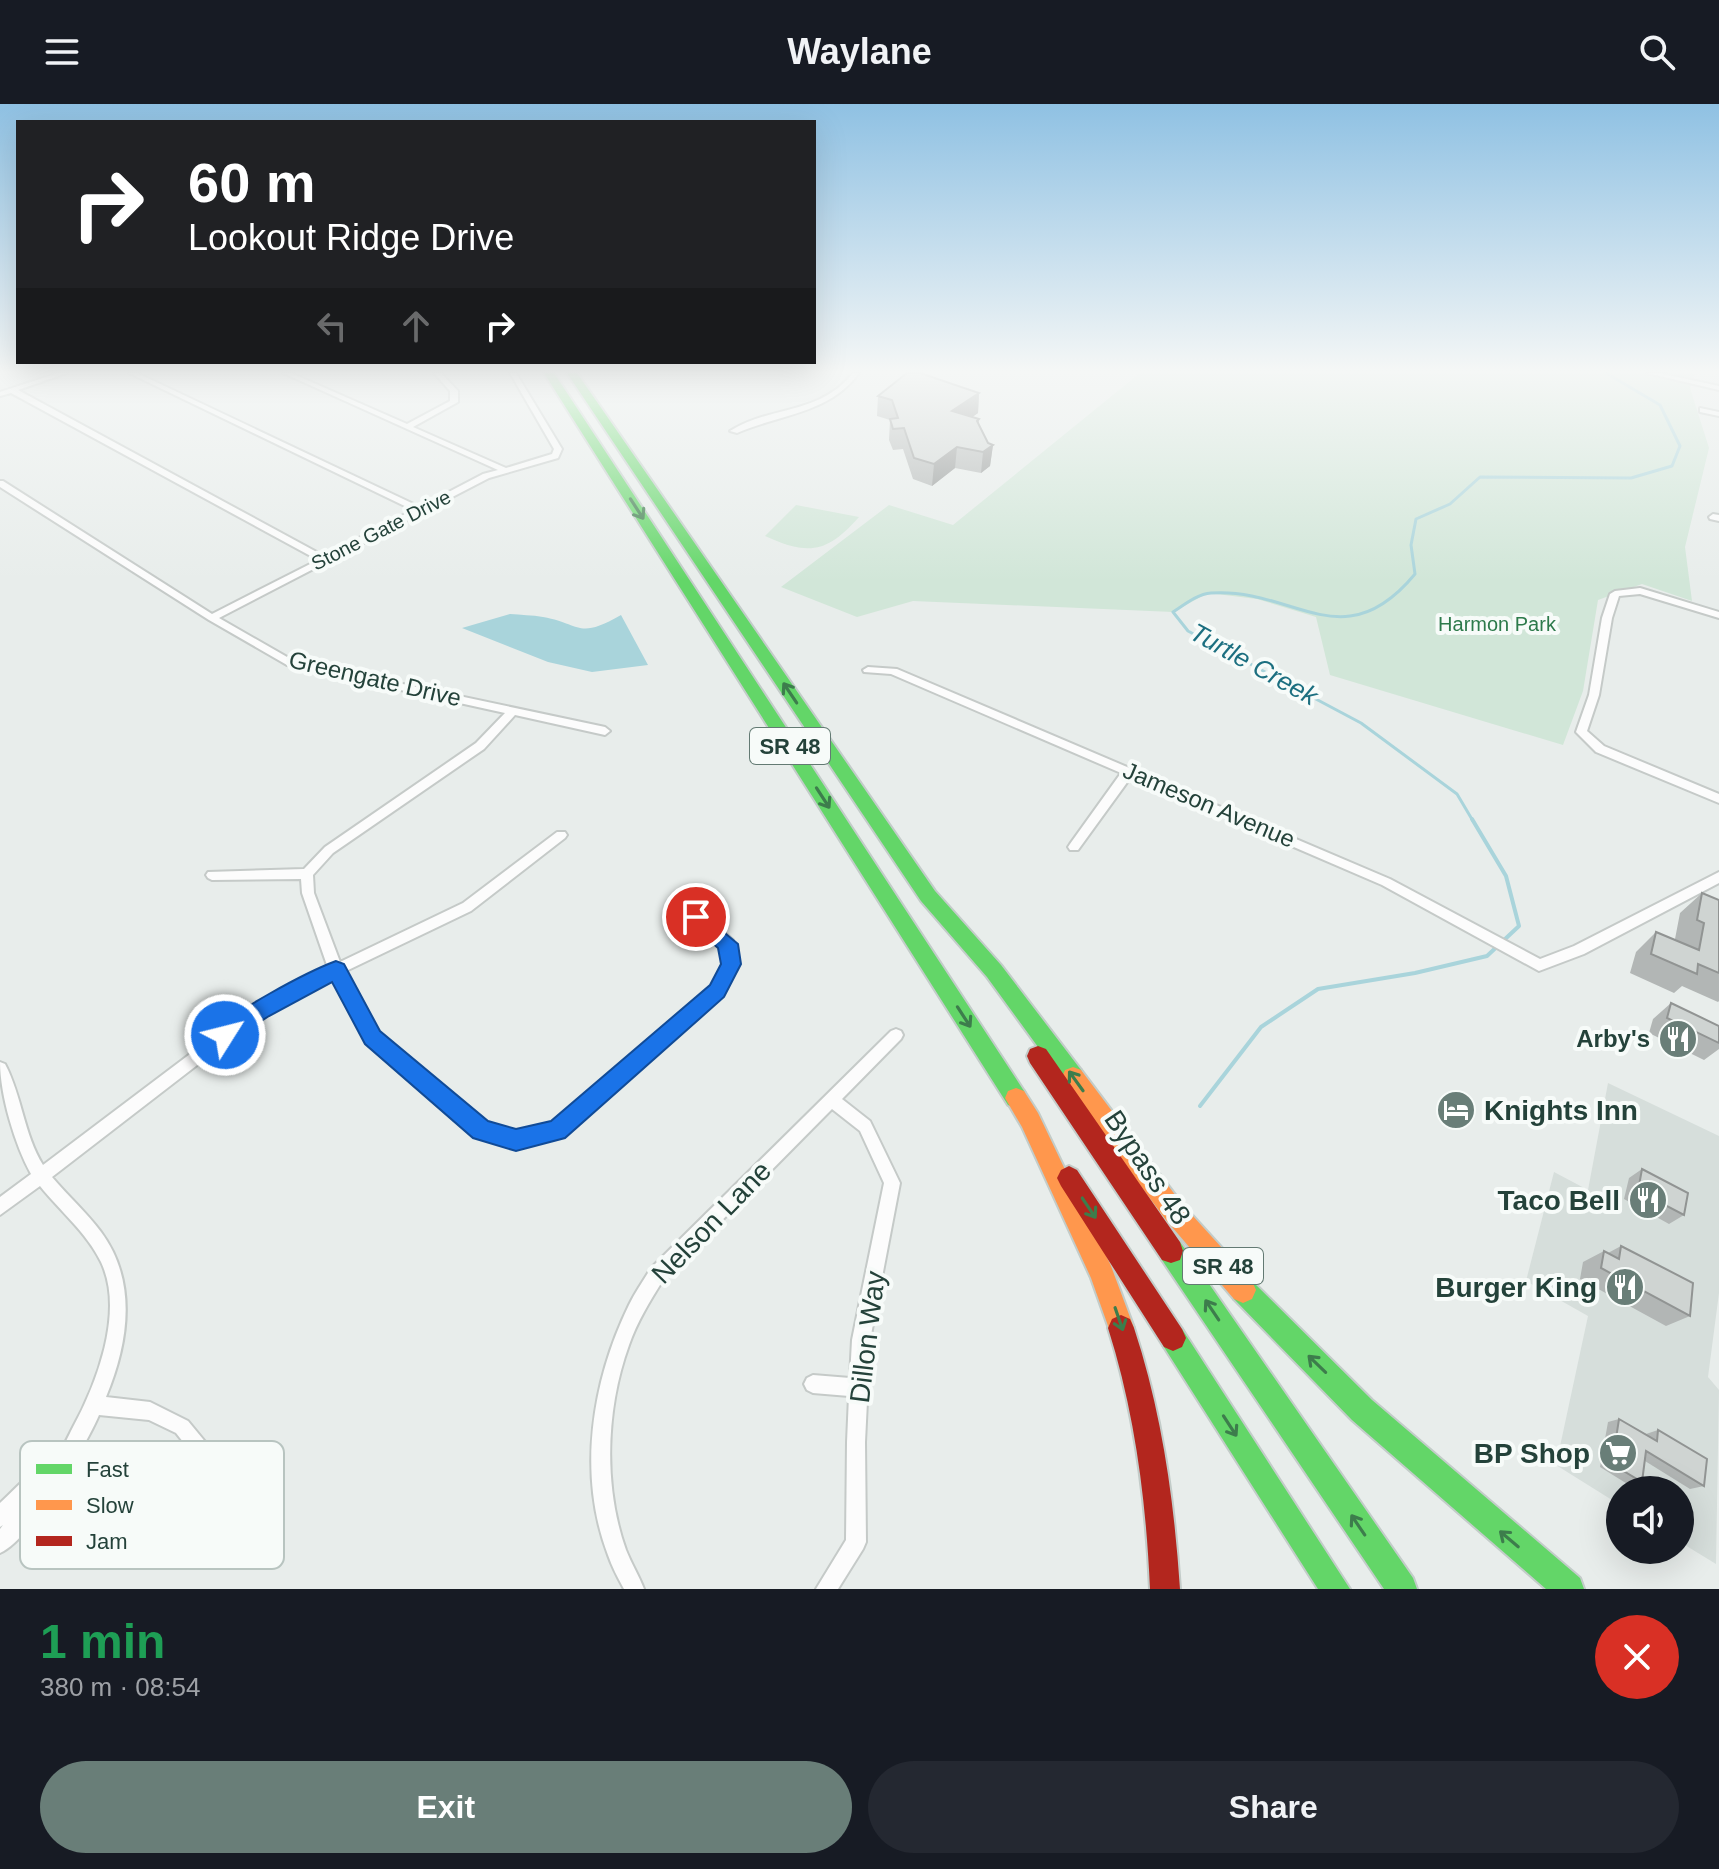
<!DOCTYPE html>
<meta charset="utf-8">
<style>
:root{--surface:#171b24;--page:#242831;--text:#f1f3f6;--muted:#9ea1a6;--accent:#697e78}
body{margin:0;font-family:Helvetica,sans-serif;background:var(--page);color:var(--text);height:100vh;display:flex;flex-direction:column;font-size:30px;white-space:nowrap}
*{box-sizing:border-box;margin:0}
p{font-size:26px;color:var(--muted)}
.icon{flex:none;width:44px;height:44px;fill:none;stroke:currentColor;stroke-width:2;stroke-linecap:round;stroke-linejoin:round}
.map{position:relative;height:1485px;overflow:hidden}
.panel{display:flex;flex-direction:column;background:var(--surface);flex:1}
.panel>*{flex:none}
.top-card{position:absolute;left:16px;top:16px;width:800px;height:244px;border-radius:0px;box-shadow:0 8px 32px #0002;background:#202124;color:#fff;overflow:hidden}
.buttons{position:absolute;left:1606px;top:1372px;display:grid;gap:16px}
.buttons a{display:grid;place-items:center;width:88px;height:88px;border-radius:50%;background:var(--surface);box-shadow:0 8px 32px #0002;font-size:40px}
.pin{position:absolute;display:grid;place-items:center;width:68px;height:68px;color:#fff;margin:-34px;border:4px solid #fff;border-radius:50%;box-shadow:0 2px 8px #0007}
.me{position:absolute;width:88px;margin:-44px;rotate:54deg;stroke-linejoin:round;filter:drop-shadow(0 0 6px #0008)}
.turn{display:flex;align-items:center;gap:28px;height:168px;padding:0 40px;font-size:36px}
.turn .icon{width:104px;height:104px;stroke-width:2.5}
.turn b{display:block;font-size:56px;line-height:68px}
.lanes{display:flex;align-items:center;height:76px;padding:0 40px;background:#0003;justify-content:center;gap:40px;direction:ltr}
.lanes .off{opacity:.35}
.round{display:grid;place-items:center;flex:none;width:84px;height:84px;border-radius:42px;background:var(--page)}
.overview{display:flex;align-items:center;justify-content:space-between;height:136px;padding:0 40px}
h1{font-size:48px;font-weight:800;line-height:60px;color:#1e9e55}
.action{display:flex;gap:16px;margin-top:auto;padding:16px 40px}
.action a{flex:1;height:92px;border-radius:48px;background:var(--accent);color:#fff;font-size:32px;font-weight:800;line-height:92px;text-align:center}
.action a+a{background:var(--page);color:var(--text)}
header{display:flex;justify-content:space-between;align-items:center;height:104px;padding:0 40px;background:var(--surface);font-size:36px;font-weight:800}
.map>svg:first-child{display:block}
</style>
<header><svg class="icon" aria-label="menu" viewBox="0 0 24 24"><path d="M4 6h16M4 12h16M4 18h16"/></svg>Waylane<svg class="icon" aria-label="search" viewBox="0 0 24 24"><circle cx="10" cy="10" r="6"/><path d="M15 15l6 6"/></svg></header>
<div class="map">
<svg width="1719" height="1485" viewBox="0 0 1719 1485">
<rect width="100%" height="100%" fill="#e8edeb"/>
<!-- built -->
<path fill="#d6dedb" d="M1608,979L1719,1032V1189L1708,1273L1719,1286L1716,1460L1680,1438V1386H1620V1401L1556,1361L1588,1212L1526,1177L1554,1068L1588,1086Z"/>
<!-- green -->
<path fill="#d1e6d8" d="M1140,269H1695L1690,284L1709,344L1685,443L1692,497L1642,480L1598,496L1583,587L1563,641L1330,571L1316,513L1257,495L1208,489L1173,508L913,497L857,513L781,483L889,401L953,421Z
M796,401L859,413C827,449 809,452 765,432Z"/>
<!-- water -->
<path fill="#a9d4db" d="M510,510C521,511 532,511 543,513C582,520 577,536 621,511L648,561L592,568L548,558L462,524Z"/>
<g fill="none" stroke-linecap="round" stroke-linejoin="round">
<!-- stream-far1 -->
<path stroke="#a9d4db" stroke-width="3" d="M1473,717L1457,690L1361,619L1188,527L1173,508C1184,501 1197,490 1211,489C1294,483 1343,557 1415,470L1411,441L1416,415L1450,400L1480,373L1631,374L1672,362L1680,342L1660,301L1606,269"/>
<!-- stream -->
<path stroke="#a9d4db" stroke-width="4" d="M1200,1002L1261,923L1318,885L1415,869L1487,852L1519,822L1506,772L1472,715"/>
<defs>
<path id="street" d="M58,269H67L18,286L324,452L413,406L129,269H137L420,403L483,370L498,366L283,269H291L407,320L450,297V287L434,269H441L458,287V298L413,323L506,364L552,350L554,345L510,269H516L562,345L558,354L489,374L219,514L294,557L605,623L610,627L605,631L515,611L484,645L333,749L313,771L314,789L340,858L463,799L557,728H565L567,731L565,734L471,807L344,868L377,929L485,1020L516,1029L553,1020L712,883L724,860L722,842L691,817L690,813L691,809L696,808L701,809L733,836C741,861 733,870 722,891L562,1031L557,1033L516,1043L476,1031L367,937L333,874L253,918L52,1073C68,1092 87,1109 101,1128C138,1178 128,1240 106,1293L150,1298L188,1317L278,1426L281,1433L278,1440L271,1443L264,1440L176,1329L149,1316L99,1311C86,1342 30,1436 0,1449V1425L3,1421L0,1423V1399C9,1391 17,1382 26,1374C35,1366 48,1361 56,1353C62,1346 67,1335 71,1327C96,1282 125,1208 101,1158C87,1129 60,1107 40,1082L0,1111V1093L31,1070C15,1041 0,991 0,958L5,960C22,992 24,1031 43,1061L243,910L328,864L302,789L301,775L212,776L208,774L206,771L208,768L304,765L325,743L476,639L505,609L287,561L209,516L0,383V377H3L212,510L318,456L11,289L0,292V288Z
M853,269H859C829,310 780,310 737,329L730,327C771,301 818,312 853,269Z
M1647,269H1658L1719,282V286Z
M1700,304L1719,308V312L1700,308Z
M1713,410L1719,411V417L1710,415L1709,413Z
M1640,484L1719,508V514L1640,490L1619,492L1612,514L1599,591L1587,627L1604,642L1719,690V699L1596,648L1576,628L1589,591L1602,514L1610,490L1615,487Z
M868,563L897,565L1390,775L1540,855L1574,842L1719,768V779L1584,850L1539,867L1382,781L1131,673L1078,746H1070L1068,743L1070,740L1121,669L891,570L864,568L863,566Z
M896,925L901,927L903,931L901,935L842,995L870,1017L900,1079L870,1236L865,1338L866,1438L863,1445L838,1485H816L846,1436L847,1338L849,1292L813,1289L807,1286L804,1280L807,1274L813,1271L850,1274L852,1236L884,1079L860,1027L832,1005L663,1176C650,1197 637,1218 629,1241C606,1304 603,1382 626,1446C631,1459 639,1472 644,1485H624C618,1474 612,1463 608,1451C577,1370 592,1277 629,1201C635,1188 644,1176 651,1164L891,927Z"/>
<path id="fast" d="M544,269H554L1024,987L1027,994L1024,1001L1016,1004L1008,1001Z
M567,269H577L935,787L1001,861L1081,966L1084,973L1081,980L1073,983L1065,980L987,873L921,797Z
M1171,1135L1180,1138L1413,1474L1417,1485H1384L1162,1156L1159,1147L1162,1138Z
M1243,1173L1252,1177L1372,1296L1580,1474L1584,1485H1546L1352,1316L1234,1195L1230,1186L1234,1177Z
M1173,1221L1182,1225L1350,1485H1318L1164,1243L1160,1234L1164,1225Z"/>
<path id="slow" d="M1073,963L1081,966L1182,1100L1252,1177L1256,1186L1252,1195L1243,1199L1234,1195L1166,1116L1065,980L1062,973L1065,966Z
M1016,984L1024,987L1038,1009L1111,1162L1134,1224L1130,1233L1121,1237L1112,1233L1091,1174L1022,1023L1005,994L1008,987Z"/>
<path id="jam" d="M1038,942L1046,945L1180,1138L1183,1147L1180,1156L1171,1159L1162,1156L1030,959L1027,952L1030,945Z
M1069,1062L1077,1066L1182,1225L1186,1234L1182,1243L1173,1247L1164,1243L1061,1082L1057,1074L1061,1066Z
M1121,1211L1130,1215L1134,1224C1162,1309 1174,1396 1180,1485H1150C1146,1396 1135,1309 1108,1224L1112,1215Z"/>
</defs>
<!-- street casing -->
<use href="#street" stroke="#c5cac8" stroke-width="4"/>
<!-- fast casing -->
<use href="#fast" stroke="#c3ccc9" stroke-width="4"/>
<!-- slow casing -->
<use href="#slow" stroke="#c3ccc9" stroke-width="4"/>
<!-- jam casing -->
<use href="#jam" stroke="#c3ccc9" stroke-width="4"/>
<!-- street -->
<use href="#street" fill="#fcfcfc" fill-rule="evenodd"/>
<!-- fast -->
<use href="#fast" fill="#63d668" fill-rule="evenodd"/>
<!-- slow -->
<use href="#slow" fill="#ff974d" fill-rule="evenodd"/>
<!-- jam -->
<use href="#jam" fill="#b3261e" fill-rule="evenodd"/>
</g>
<!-- wall -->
<path fill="#b2b6b5" d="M979,289L978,309L972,313L979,315V321L988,339L993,341L990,362L981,369L955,364L932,382L913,375L903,345L893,346L889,336L890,316L877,312L878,292Z
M1702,789L1719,796V897L1718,898L1682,882L1674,889L1630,869L1636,848L1656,828L1682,839L1675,835L1680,809Z
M1671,899L1719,922V945L1704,956L1649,929L1653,915Z
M1642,1065L1684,1111L1669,1120L1624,1095L1629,1074Z
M1621,1142L1690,1212L1666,1222L1580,1175L1583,1158L1604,1147L1608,1149Z
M1619,1315L1646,1330L1658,1326L1704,1382L1690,1385L1645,1357L1642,1378L1629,1381L1600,1363L1608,1318Z"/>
<!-- shaded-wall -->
<path fill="#919493" d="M979,289L978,309L951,328L952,307Z
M993,341L990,362L981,369L983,348Z
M957,343L955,364L932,382L934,360Z"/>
<!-- building -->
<path fill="#cfd4d2" stroke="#919493" stroke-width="2" d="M907,269H920L979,289L952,307L979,315L977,317L988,339L993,341L983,348L957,343L934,360L914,354L904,324L893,325L890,315L898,314L892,296L878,292Z
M1702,789L1719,796V869L1698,860L1697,870L1651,850L1656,828L1699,846L1704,819L1697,816Z
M1671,899L1719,922V939L1667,914Z
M1642,1065L1688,1089L1684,1111L1638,1087Z
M1621,1142L1693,1179L1690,1212L1601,1164L1604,1147L1619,1155Z
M1619,1315L1657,1337L1658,1326L1707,1355L1704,1382L1646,1347L1642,1378L1612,1360Z"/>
<!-- one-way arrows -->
<defs><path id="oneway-shaft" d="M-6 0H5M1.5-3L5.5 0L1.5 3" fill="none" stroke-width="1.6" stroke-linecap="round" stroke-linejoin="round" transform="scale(2)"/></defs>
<g stroke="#3d7d4c">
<use href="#oneway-shaft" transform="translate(637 405) rotate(57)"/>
<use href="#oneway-shaft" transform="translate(790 589) rotate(-124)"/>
<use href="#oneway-shaft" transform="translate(823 694) rotate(57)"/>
<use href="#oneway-shaft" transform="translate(964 913) rotate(57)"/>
<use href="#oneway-shaft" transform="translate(1076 977) rotate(-126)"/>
<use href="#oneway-shaft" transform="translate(1089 1104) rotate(56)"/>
<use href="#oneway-shaft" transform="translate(1212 1206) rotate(-124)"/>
<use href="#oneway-shaft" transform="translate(1119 1215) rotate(71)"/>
<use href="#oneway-shaft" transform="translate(1317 1260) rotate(-136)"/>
<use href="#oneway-shaft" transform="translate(1230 1322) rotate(57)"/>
<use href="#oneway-shaft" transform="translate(1358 1421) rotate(-124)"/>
<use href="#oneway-shaft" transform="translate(1509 1435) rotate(-140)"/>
</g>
<!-- sky -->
<linearGradient id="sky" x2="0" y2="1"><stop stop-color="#8fc1e3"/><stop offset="0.56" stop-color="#f5f7f6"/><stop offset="1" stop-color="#f5f7f6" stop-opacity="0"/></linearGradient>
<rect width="1719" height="477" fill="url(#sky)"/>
<!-- route -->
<path fill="#1a73e8" stroke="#114b97" stroke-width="2" d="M696,805L738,840L741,860L724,893L565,1034L516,1047L473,1034L365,940L332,878L269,912L225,941L218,938L215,931C224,910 312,866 336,857L344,860L380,927L488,1017L516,1025L551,1017L710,881L721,860L718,844L689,819L687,813Z"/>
<!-- icons -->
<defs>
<symbol id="restaurant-disc" viewBox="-11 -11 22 22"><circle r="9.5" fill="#697e78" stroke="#f7fbf9"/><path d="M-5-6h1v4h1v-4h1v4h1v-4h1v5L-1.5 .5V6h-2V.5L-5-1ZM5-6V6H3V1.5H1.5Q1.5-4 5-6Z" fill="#fff"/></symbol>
<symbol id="hotel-disc" viewBox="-11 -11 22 22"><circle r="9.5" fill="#697e78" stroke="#f7fbf9"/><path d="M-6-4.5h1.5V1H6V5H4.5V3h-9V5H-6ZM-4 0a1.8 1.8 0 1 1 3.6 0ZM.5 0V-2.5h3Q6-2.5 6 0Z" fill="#fff"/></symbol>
<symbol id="supermarket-disc" viewBox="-11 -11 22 22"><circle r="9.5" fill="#697e78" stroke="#f7fbf9"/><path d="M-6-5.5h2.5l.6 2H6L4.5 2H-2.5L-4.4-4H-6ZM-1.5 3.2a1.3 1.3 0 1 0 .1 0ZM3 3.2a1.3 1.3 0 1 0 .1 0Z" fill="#fff"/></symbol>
</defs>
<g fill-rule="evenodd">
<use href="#restaurant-disc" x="1656" y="913" width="44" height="44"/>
<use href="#hotel-disc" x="1434" y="984" width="44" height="44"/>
<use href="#restaurant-disc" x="1626" y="1074" width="44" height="44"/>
<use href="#restaurant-disc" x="1603" y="1161" width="44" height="44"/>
<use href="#supermarket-disc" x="1596" y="1327" width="44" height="44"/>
</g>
<g text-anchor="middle" stroke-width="8" stroke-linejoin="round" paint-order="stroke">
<!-- far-street labels -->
<g font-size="20" fill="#24423a" stroke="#f7fbf9">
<text transform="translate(381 426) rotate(-27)" y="7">Stone Gate Drive</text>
</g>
<!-- far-park labels -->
<g font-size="20" fill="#2d7a4b" stroke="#f7fbf9">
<text x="1497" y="527">Harmon Park</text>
</g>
<!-- shield labels -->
<g fill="#f7fbf9" stroke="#637a73" stroke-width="2">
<rect x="750" y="624" width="80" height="36" rx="6"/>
<rect x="1183" y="1144" width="80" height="36" rx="6"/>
</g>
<g font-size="22" font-weight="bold" fill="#24423a">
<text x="790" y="650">SR 48</text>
<text x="1223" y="1170">SR 48</text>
</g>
<!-- street labels -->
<g font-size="24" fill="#24423a" stroke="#f7fbf9">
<text transform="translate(375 575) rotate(13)" y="8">Greengate Drive</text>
<text transform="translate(1209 701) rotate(23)" y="8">Jameson Avenue</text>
</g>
<!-- poi labels -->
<g font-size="24" font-weight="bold" fill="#24423a" stroke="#f7fbf9" text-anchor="end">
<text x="1650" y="943">Arby's</text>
</g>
<!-- water labels -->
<g font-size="26" font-style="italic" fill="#1c6f80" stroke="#f7fbf9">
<text transform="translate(1254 560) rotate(29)" y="9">Turtle Creek</text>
</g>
<!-- near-poi labels -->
<g font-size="28" font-weight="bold" fill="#24423a" stroke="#f7fbf9" text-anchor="end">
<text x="1484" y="1016" text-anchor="start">Knights Inn</text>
<text x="1620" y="1106">Taco Bell</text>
<text x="1597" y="1193">Burger King</text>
<text x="1590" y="1359">BP Shop</text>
</g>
<!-- near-street labels -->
<g font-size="28" fill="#24423a" stroke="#f7fbf9">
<text transform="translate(1148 1063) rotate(56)" y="10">Bypass 48</text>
<text transform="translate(711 1118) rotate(-46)" y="10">Nelson Lane</text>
<text transform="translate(867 1233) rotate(-83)" y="10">Dillon Way</text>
</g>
</g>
<!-- legend -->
<rect x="20" y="1337" width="264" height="128" rx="12" fill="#f7fbf9" stroke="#b8c4c0" stroke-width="2"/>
<rect x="36" y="1360" width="36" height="10" fill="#63d668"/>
<rect x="36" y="1396" width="36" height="10" fill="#ff974d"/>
<rect x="36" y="1432" width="36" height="10" fill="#b3261e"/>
<g font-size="22" fill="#24423a">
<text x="86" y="1373">Fast</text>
<text x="86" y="1409">Slow</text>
<text x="86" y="1445">Jam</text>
</g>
</svg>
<div class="buttons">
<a><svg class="icon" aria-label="sound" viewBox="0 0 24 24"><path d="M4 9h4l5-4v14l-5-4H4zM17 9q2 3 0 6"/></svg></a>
</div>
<div class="pin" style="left:696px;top:813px;background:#d93025"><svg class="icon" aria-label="arrive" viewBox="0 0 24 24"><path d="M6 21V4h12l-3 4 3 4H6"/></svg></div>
<svg class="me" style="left:225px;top:931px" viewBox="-20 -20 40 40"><circle r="17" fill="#1a73e8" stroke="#fff" stroke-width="3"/><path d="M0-11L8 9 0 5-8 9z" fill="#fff"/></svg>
<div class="top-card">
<div class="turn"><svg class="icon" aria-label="right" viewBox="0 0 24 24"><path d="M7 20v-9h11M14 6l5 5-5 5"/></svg><div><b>60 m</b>Lookout Ridge Drive</div></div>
<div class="lanes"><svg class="icon off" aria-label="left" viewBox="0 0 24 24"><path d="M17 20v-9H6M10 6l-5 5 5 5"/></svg><svg class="icon off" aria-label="ahead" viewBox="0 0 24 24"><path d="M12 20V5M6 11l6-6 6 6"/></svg><svg class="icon" aria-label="right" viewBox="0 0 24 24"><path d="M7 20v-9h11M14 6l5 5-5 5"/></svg></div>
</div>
</div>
<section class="panel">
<div class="overview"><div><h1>1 min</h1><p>380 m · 08:54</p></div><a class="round" style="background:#d93025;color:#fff"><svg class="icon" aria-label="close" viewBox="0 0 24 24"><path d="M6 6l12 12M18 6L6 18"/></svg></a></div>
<div class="action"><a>Exit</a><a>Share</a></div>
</section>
